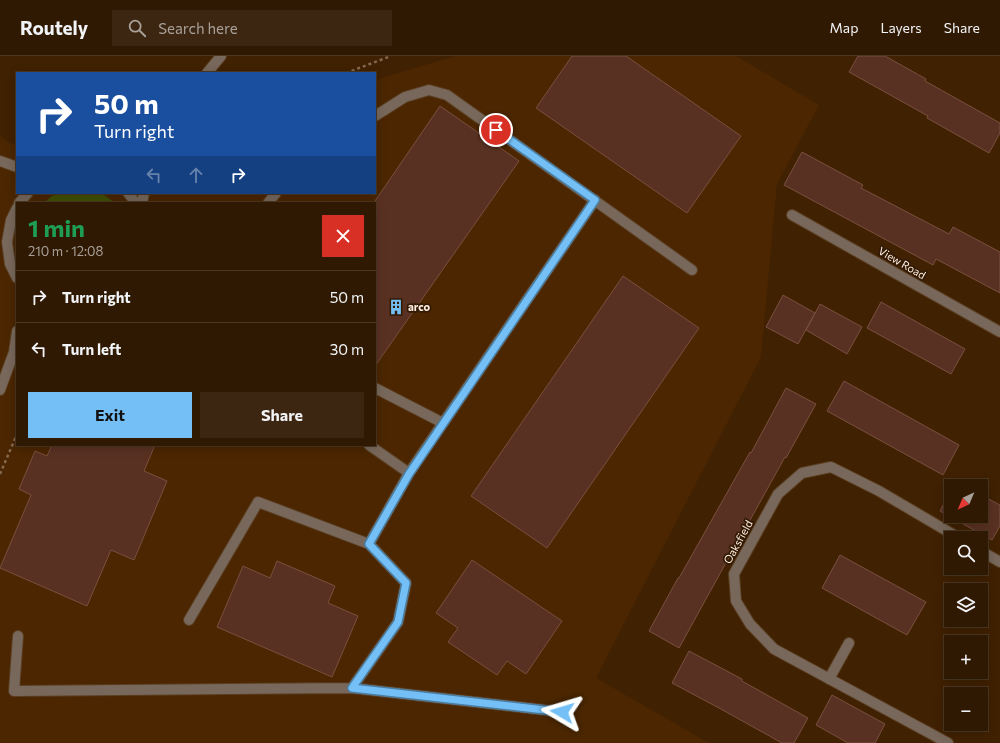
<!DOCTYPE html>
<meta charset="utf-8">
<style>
:root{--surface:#301902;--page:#3c2611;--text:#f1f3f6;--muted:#a8a099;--line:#4b3824;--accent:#74c0f6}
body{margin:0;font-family:Commissioner,sans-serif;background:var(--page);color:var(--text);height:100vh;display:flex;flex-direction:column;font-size:15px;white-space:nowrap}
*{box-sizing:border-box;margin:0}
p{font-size:13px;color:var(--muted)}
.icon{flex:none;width:22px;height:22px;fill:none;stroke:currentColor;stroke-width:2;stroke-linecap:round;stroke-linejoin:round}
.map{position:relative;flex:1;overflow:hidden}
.details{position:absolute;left:16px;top:146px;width:360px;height:244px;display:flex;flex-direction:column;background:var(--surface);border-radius:0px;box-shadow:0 2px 10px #0003,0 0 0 1px var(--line)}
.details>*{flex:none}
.banner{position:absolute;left:16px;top:16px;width:360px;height:122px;border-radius:0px;box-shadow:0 2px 10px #0003,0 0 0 1px var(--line);background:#1a4fa0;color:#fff;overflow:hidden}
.needle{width:26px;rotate:224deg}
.buttons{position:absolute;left:944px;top:423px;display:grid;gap:8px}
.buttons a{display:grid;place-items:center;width:44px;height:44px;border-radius:0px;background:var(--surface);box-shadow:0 2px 10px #0003,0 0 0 1px var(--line);font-size:20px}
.pin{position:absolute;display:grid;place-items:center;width:34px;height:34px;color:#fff;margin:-17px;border:2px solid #fff;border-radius:50%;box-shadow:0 1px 4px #0007}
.me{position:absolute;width:44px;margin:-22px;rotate:277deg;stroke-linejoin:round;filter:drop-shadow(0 0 3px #0008)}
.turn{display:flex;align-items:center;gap:14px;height:84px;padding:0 12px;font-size:18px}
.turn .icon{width:52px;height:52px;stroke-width:2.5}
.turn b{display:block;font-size:28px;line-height:34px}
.lanes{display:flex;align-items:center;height:38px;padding:0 12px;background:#0003;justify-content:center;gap:20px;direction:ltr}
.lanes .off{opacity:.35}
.round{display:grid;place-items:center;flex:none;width:42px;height:42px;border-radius:0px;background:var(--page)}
.head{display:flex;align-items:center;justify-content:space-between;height:68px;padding:0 12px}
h1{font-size:24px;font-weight:700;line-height:30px;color:#1e9e55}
.primary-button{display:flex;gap:8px;margin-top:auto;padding:8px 12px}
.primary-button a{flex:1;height:46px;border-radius:0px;background:var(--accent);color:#111;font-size:16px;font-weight:700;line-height:46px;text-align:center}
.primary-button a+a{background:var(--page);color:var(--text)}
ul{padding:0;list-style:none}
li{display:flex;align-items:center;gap:12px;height:52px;padding:0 12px;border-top:1px solid var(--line)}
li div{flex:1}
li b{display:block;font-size:15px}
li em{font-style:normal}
header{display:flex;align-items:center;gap:24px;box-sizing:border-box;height:56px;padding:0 20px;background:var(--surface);border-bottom:1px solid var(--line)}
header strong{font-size:19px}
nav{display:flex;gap:22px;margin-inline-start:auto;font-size:14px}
.search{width:280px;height:36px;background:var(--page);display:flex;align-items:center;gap:10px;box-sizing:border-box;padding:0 14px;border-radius:0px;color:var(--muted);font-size:15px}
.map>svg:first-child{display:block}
</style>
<header>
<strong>Routely</strong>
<div class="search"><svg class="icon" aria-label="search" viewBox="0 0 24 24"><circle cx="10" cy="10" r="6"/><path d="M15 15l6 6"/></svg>Search here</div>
<nav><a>Map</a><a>Layers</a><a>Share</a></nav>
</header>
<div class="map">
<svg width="1000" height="687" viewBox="0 0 1000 687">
<rect width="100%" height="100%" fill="#402102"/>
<!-- built -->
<path fill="#4b2600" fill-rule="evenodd" d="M455,0H736L819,49L777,128L761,301L596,622L709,687H0V80L11,88L17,87V137H375V24ZM17,147H375V389H17Z"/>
<!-- green -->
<path fill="#425000" d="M60,137H98L104,139L115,147H44L52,140Z"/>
<!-- building -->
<path fill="#593122" stroke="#7a4f3f" d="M572,0H626L741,80L687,157L536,52Z
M858,0H885L926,23L925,25L1000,67V77L989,97L927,62L928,60L849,16Z
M440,50L519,105L375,310V145Z
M802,96L863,129L861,132L949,178L953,171L1000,196V237L936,203L933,209L784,129Z
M623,220L699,272L547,492L471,440Z
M783,239L815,257L798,288L766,271Z
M881,246L965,293L951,318L867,272Z
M820,248L862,271L847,298L806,274Z
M844,325L959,389L943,419L827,355Z
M786,332L816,348L786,402L785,401L749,466V465L679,592L649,575L678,522H679L750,396L751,397Z
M52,389H155L144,415L167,425L134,504L111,494L87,550L0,512L31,439L19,433L35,395L47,400Z
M951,434V460H981V439L1000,449V470L992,484L940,455Z
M840,499L926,546L907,579L822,532Z
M472,504L562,565L526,618L507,605L497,619L448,586L458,572L436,557Z
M277,505L335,530L328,547L358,560L332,621L217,571L243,510L270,522Z
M689,595L742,623V625L808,662L794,687H782L719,652L672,627Z
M832,639L885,668L875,687H848L816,669Z"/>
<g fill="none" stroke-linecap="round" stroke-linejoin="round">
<defs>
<path id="lane" d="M375,60L405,41L429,34L447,39L692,214
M268,147L276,137
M375,332L443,367
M189,564L258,446L369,488L409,417L595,144
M18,580L14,635L352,632L398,566L406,527L369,488
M829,623L849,587
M352,632L562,656"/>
<path id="street" d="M207,17L221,0
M0,105L17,111
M128,137L136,147
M19,147L28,137
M142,147L144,137
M17,152L11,164L7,186L10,208L17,222
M792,159L1000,276
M0,334L14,296L17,275
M369,389L409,417
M981,495L1000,506
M948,687L774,593L750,568L736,545L734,518L778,438L802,417L831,411L879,435L959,482"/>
</defs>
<!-- lane casing -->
<use href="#lane" stroke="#5b3e21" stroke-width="12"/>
<!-- street casing -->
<use href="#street" stroke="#5b3e21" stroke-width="12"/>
<!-- path -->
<path stroke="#836950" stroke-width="2.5" stroke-dasharray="3 3" stroke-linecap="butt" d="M346,17L391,0
M0,418L17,378"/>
<!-- lane -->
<use href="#lane" stroke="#78685b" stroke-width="10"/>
<!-- street -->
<use href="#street" stroke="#78685b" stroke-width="10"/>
</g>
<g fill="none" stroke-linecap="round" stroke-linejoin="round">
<defs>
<path id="route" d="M496,74L595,144L409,418L369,488L406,527L398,566L352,632L562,656"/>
</defs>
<!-- route casing -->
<use href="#route" stroke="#4b7da0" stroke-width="10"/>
<!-- route -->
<use href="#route" stroke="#74c0f6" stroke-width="7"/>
</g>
<!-- icons -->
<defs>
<symbol id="building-bare" viewBox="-9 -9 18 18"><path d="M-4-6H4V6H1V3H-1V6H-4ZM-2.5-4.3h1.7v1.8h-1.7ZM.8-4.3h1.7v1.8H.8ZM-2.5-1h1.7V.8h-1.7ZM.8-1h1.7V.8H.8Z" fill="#74c0f6" stroke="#321a04" stroke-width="2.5" paint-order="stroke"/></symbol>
</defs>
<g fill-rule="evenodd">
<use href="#building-bare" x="385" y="240" width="22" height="22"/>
</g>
<g text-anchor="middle" stroke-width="3.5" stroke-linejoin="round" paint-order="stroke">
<!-- street labels -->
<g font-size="11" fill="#ffeee1" stroke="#321a04">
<text transform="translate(902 207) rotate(30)" y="4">View Road</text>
<text transform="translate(738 486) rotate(-61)" y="4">Oaksfield</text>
</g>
<!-- poi labels -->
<g font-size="11" font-weight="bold" fill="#ffeee1" stroke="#321a04" text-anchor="start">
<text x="408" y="255">arco</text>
</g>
</g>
</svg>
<div class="buttons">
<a><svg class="needle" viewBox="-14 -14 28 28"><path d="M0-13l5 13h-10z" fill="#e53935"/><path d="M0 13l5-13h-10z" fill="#a8a099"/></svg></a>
<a><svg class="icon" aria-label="search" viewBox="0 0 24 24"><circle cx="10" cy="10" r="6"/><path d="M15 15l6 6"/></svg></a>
<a><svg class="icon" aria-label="layers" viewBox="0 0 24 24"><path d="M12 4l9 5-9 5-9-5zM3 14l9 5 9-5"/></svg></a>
<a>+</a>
<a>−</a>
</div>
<div class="pin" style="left:496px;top:74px;background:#d93025"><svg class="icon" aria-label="arrive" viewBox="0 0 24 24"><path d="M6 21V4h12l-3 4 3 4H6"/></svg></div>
<svg class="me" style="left:562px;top:656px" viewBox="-20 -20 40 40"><path d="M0-17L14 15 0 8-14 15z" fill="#74c0f6" stroke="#fff" stroke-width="4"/></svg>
<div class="banner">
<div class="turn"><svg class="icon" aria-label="right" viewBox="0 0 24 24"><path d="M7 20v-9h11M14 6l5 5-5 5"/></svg><div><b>50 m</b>Turn right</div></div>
<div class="lanes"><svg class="icon off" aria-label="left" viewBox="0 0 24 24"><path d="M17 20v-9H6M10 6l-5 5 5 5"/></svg><svg class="icon off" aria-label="ahead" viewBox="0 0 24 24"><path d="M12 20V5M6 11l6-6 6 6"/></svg><svg class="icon" aria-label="right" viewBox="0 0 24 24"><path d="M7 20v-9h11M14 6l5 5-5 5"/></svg></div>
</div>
<section class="details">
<div class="head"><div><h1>1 min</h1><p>210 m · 12:08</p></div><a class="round" style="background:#d93025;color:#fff"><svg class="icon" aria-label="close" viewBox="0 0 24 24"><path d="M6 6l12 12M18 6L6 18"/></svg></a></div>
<ul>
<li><svg class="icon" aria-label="right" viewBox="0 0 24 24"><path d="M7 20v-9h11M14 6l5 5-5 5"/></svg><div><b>Turn right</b></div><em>50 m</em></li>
<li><svg class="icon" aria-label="left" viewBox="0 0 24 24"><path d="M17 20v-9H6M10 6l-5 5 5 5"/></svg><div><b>Turn left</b></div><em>30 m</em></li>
</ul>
<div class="primary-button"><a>Exit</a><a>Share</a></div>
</section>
</div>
